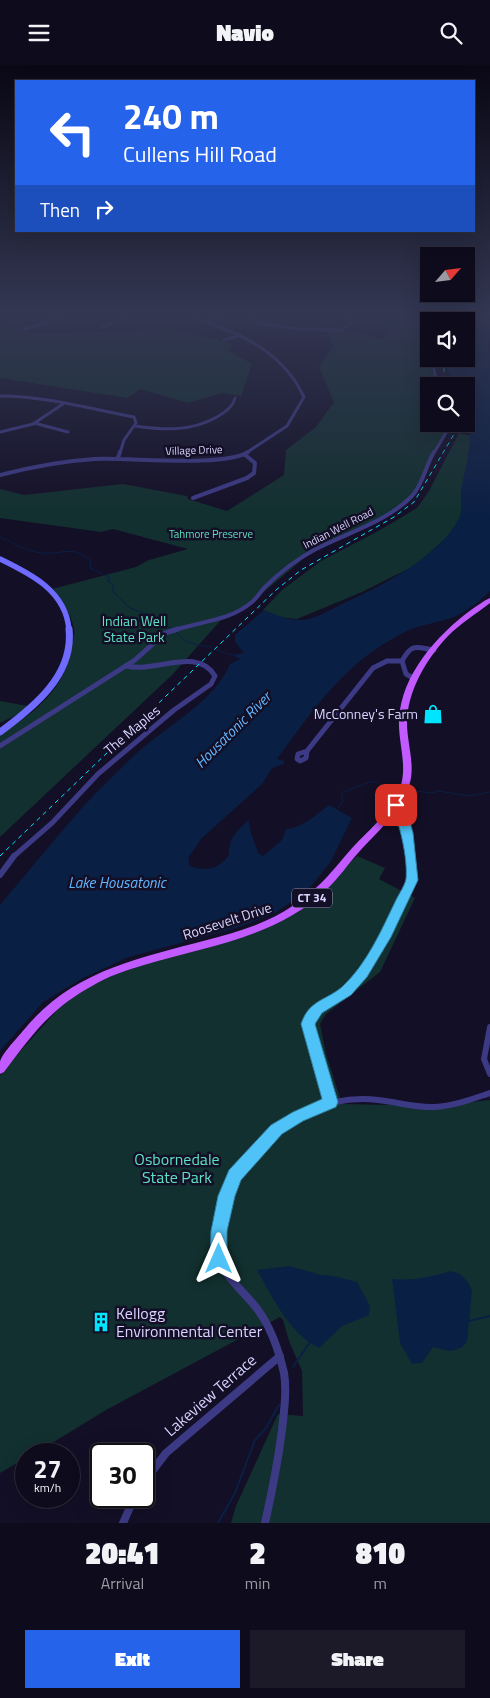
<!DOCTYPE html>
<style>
:root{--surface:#0e0b1c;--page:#1c1929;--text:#f1f3f6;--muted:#9b9ba3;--line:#2e2b3b;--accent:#2563eb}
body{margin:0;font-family:"Titillium Web",sans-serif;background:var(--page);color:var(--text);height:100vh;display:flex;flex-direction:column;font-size:19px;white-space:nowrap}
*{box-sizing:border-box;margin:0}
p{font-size:16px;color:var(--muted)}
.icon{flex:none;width:28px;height:28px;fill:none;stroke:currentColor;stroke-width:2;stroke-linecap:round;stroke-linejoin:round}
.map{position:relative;height:1458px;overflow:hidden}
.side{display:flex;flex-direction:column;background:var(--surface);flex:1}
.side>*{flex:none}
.hud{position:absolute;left:15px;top:15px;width:460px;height:152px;border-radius:0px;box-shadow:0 5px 20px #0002,0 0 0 1px var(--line);background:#2563eb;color:#fff;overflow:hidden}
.needle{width:32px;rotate:62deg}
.tools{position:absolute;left:420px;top:182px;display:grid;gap:10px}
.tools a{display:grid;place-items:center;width:55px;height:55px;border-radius:0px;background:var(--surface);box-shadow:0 5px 20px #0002,0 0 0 1px var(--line);font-size:25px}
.speed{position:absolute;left:15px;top:1378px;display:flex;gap:10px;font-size:25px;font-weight:700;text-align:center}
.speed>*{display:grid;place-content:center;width:65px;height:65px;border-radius:50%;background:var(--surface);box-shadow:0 5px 20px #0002,0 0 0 1px var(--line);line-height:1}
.speed small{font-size:12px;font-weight:400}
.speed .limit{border:2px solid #111;border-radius:8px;background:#fff;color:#111}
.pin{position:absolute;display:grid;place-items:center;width:42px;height:42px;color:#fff;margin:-21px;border-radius:10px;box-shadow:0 2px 8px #0006}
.me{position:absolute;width:55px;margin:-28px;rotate:0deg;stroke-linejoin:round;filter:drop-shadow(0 0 4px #0008)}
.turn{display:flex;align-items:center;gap:18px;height:105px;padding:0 25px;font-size:22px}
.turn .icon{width:65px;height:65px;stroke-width:2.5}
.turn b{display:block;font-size:35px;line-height:42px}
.then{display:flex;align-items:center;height:48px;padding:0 25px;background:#0003;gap:10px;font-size:19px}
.eta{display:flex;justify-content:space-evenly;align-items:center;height:85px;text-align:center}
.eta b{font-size:30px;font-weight:800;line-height:35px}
.cta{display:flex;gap:10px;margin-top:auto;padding:10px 25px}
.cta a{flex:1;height:58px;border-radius:0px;background:var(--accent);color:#fff;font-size:20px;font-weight:800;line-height:58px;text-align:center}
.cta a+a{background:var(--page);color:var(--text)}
header{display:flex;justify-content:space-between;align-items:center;height:65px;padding:0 25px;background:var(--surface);font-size:22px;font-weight:800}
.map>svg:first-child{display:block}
</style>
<header><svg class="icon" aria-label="menu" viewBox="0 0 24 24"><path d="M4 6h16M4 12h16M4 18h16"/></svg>Navio<svg class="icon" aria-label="search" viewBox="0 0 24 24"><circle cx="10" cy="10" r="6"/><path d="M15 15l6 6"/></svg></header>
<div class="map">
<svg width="490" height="1458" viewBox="0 0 490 1458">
<rect width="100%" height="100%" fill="#130f26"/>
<!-- green -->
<path fill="#12302f" d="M371,249H445L443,256H429V294H432L431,305L445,321H429V359H455L446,368L409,436L349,471L309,489L253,536L230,552L221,555L172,610L0,772V668C35,650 68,620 72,579C73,574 75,568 74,564C71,548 61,536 52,524L136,502L149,495L188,484L113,464L101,467L0,453V424L24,430L123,419L187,431L188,434L227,446L284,410L286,385L316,362L334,337L319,302L333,282L327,265C345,265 362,267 379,274L385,272L389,267L382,258Z
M0,260L37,269L174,264L235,280L227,285L252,299L241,331L222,328L188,338L141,324L127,333L0,313Z
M459,368L471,371L464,457L416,500L362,527L297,554L278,552L263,545L282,525L321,496L380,465L417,443L429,426Z
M0,636L33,642L0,658Z
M357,791L385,803L379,814L415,833L380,907L326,949L320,959L326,989L342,1039L439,1041L490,1035V1458H231L236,1441L278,1349L303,1351L302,1306L289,1276L283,1255L280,1252L106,1345L34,1389H26V1393L0,1408V1011L23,983L61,941L93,918L120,905L284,854L300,846Z"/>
<!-- water -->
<path fill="#0a1f44" d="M459,249H490V278L488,281L490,286V526C480,536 469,545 456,551C440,558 421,559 405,567C345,597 316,641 277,694L284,696V699L272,703L262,719L202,773L188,793L190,801C206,807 219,804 229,790C228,773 237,766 249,755C249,766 255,777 258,788L263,791L282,775L286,764C301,764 317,749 329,740L352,753L330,798L306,827L273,849L236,863L129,892L83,913L43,937L0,986V840C31,804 61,765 94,730C108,716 123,701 138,687C168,660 214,637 230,599L240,594L232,590L244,588L235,577V570L264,545C276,550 290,556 304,555C317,553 330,545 342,539C381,521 440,492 459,453C463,445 460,434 461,426C464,408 470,389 470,370C469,354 466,338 466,321H457C450,313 446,305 448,294H466V256H455Z
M290,1201L321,1210L334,1211L357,1217L370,1241L369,1250L342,1261L319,1283C289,1268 273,1233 257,1205Z
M451,1206L460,1209L468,1217L472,1226L467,1277L461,1283L450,1286L433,1282L422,1298L412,1299L400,1278L392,1214C413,1216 431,1212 451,1206Z"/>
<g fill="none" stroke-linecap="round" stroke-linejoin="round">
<!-- stream-far1 -->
<path stroke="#0a1f44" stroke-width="1" d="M0,472L6,475
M8,476C18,481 31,487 42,488C64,490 71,479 91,496L90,503L109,512L108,516L114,521L112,526L130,543L150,550L155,555L171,563
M176,567C185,579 197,580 211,582
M216,585L232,590
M409,725L431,728L439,726L469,731L490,727
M338,743L343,736L341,728L370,717H378L382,721L389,720L397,723"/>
<!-- stream -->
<path stroke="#0a1f44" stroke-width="2" d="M469,1256L490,1251
M293,1302L310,1277
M218,1458L235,1428L255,1375L266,1363L279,1340"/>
<!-- minor-far4 -->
<path stroke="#3d3a85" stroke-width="3" d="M183,249C231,265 279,281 303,330L304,332L287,361L246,388
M247,249L257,257L267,260L300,264L341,265L353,257L352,253L340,249
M206,255L238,249
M443,256L445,249
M102,263L129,249
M25,264L46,258L66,249
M224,275L241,270
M432,294L435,310L447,321
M0,331C45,331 90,344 134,352L136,358L124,375L120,388
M34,358L68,367
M134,361C164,365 190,367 217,352C225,347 233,342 235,333
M0,367L33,359L63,339
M434,388L447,366L455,359"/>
<!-- minor-far3 -->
<path stroke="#3d3a85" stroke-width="4" d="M118,393L120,387
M0,410C31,402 63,396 95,394C128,392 223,403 248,387
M193,433L247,413L254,408L255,398L244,389
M175,565C201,556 230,556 252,537C257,533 260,527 265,522C279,508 299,493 316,484C347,468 388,456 412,431C423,419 426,400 434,387"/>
<!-- minor-far2 -->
<path stroke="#3d3a85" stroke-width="5" d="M402,596C412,578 415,582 434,585
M0,681L135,595L165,568L178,564
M307,686L306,693L300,696L297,694L298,689Z
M307,686L373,603L387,596H402L406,609L415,614
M396,740L407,766L412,792
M13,792L52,758L98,709L174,645L211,619L215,611C197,581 157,608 126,601"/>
<!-- minor-far1 -->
<path stroke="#3d3a85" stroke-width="6" d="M0,810L14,791
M490,962L484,994L490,1009
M330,1037L308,959L320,943L347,925L371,895L410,820L413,805L412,791
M255,1084C289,1051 330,1029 378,1035C397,1037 416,1043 435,1042C454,1041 472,1034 490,1028"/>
<!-- minor -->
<path stroke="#3d3a85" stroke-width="8" d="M257,1083C238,1101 229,1121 223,1145C220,1159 215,1176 218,1190C224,1213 245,1227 258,1245C271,1263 279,1286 284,1308C287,1326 284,1346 282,1365C278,1396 272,1427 265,1458
M144,1417L166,1388L280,1291
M123,1458L135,1431"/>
<!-- secondary-far1 -->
<path stroke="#6f6bff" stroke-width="5.5" d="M0,494C31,509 66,526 69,565"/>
<!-- secondary -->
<path stroke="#6f6bff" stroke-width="7" d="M0,667C34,642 74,610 69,564"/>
<!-- primary -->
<path fill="#c25bff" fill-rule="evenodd" d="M490,533V538C476,549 461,558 448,571C427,593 407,626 407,658C407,679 416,701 409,721C400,748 377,767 359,787C348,799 339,813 327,824C278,872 207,881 144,900C127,905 108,911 92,921C50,944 32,970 4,1007L0,1009C0,1005 0,1001 0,997C1,990 16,974 22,967C71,906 136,894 207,875C237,867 269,858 294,840C302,834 311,828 318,821C331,809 341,795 353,782C370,764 391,747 400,723C408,701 398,678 399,655C401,610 437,570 471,545C477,541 483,536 490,533Z"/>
<!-- rail -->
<path stroke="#00e5ff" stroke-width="1" stroke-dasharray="4.5 4" stroke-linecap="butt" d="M450,256L451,249
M444,294V308L450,321
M0,791L276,525L301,505L394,452L414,437L460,359"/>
</g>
<!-- sky -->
<linearGradient id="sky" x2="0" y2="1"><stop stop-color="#0a0815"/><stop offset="0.55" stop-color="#333752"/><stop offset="1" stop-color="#333752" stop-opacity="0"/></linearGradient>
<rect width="490" height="453" fill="url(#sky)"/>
<!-- route -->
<path fill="#4fc3f7" stroke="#337fa1" d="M396,736L400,737L408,750L413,768L418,815L391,872L367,912L351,930L322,948L315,959L338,1037L336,1042L303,1056L282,1069L241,1115L235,1131L227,1166V1194L225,1200L219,1202L213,1200L210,1194L211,1166L218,1131L229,1105L271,1060L293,1047L322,1034L301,959C309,935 325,936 342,922C367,899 382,864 396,835C399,829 405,820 406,814C408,795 400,756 390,740Z"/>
<!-- icons -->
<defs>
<symbol id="shop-bare" viewBox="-9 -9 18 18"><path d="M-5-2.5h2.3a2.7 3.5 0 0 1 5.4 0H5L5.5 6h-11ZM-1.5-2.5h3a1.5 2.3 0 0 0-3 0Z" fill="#00e5ff" stroke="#130f26" stroke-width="2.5" paint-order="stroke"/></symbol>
<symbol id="building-bare" viewBox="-9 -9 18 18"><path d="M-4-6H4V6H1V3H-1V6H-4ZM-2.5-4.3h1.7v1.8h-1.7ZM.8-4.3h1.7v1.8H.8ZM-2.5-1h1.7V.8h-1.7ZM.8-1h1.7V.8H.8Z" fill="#00e5ff" stroke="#130f26" stroke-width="2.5" paint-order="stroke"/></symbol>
</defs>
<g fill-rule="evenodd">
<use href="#shop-bare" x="419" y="635" width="28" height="28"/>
<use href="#building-bare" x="87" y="1243" width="28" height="28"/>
</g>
<g text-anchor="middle" stroke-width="5" stroke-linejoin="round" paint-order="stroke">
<!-- far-street labels -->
<g font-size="11" fill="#d9d4ff" stroke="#130f26">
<text transform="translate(194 385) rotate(-2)" y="4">Village Drive</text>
<text transform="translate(338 463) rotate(-27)" y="4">Indian Well Road</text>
</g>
<!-- far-park labels -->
<g font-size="11" fill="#5fe0c0" stroke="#130f26">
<text x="211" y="473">Tahmore Preserve</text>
</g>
<!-- shield labels -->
<rect fill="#130f26" stroke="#9e99be" stroke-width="1" x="292" y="823.5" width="40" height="19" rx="4"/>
<g font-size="12" font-weight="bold" fill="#d9d4ff">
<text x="312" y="837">CT 34</text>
</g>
<!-- park labels -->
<g font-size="14" fill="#5fe0c0" stroke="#130f26">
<text x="134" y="561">Indian Well<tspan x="134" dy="16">State Park</tspan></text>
</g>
<!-- poi labels -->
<g font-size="14" fill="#d9d4ff" stroke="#130f26" text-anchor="end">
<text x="418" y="654">McConney's Farm</text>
</g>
<!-- street labels -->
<g font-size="14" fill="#d9d4ff" stroke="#130f26">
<text transform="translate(132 665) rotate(-40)" y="5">The Maples</text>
<text transform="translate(227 856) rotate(-18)" y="5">Roosevelt Drive</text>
</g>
<!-- water labels -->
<g font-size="15" font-style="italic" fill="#62b6ff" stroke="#130f26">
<text transform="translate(233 665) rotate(-45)" y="5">Housatonic River</text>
<text x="117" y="823">Lake Housatonic</text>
</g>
<!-- near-park labels -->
<g font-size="16" fill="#5fe0c0" stroke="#130f26">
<text x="177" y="1100">Osbornedale<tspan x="177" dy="18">State Park</tspan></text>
</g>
<!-- near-poi labels -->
<g font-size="16" fill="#d9d4ff" stroke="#130f26" text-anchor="start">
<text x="116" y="1254">Kellogg<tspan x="116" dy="18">Environmental Center</tspan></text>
</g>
<!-- near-street labels -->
<g font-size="16" fill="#d9d4ff" stroke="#130f26">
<text transform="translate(210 1330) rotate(-41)" y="6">Lakeview Terrace</text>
</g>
</g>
</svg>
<div class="tools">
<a><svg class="needle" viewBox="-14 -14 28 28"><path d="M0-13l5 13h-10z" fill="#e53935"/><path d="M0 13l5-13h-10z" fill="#9b9ba3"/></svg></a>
<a><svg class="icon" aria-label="sound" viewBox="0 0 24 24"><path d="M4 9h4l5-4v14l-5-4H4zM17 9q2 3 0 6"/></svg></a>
<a><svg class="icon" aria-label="search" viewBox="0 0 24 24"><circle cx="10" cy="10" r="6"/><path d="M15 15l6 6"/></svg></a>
</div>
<div class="speed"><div>27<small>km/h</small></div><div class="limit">30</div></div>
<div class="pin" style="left:396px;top:740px;background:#d93025"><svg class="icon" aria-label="arrive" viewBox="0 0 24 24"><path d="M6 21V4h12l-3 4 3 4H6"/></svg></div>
<svg class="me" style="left:219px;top:1194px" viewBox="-20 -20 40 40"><path d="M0-17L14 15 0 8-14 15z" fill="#4fc3f7" stroke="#fff" stroke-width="4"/></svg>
<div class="hud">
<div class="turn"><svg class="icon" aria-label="left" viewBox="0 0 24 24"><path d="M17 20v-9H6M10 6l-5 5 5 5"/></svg><div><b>240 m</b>Cullens Hill Road</div></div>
<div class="then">Then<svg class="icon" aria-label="right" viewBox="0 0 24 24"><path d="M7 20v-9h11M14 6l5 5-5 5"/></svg></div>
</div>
</div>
<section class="side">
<div class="eta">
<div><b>20:41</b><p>Arrival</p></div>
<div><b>2</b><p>min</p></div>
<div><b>810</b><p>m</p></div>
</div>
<div class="cta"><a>Exit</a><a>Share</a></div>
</section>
